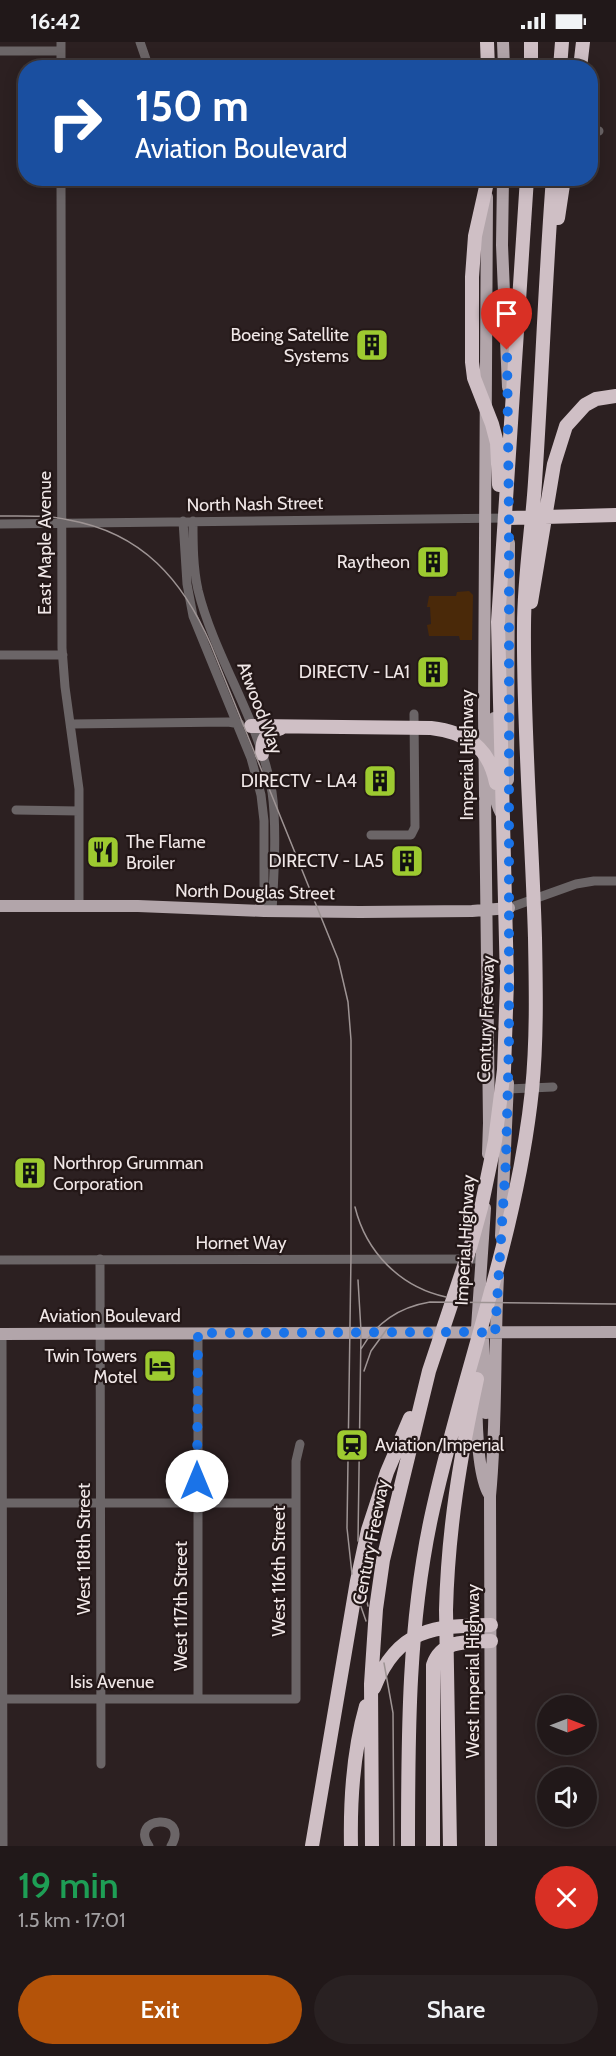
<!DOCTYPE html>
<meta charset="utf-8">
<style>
:root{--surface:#211819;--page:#292122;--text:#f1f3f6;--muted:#a2a0a2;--line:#3e3738;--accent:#b45309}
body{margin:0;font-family:Cabin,sans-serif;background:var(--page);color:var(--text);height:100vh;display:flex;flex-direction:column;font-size:22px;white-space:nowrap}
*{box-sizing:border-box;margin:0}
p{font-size:20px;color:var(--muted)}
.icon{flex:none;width:33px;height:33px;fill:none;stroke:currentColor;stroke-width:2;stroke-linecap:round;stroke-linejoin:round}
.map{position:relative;height:1804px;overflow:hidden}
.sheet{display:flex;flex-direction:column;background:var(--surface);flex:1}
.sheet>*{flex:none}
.top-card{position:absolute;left:18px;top:18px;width:580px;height:126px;border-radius:24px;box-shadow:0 3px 15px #0003,0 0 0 2px var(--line);background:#1a4fa0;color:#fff;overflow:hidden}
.needle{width:39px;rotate:90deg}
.fabs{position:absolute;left:537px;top:1653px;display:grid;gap:12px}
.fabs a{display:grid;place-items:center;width:60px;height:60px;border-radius:50%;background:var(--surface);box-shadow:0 3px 15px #0003,0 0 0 2px var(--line);font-size:30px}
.pin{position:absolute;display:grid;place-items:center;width:51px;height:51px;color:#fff;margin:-62px -26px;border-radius:50% 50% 50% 0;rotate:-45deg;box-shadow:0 0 6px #0007}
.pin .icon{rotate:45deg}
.me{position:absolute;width:66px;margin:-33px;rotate:0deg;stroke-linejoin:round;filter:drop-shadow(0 0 4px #0008)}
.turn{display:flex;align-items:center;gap:21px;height:126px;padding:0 18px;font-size:27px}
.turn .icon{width:78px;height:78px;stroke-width:2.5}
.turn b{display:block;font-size:42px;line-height:51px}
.round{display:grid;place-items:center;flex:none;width:63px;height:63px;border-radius:32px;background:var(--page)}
.summary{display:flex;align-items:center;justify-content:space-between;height:102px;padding:0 18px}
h1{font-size:36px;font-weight:600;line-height:45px;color:#1e9e55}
.cta{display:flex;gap:12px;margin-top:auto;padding:12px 18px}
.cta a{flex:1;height:69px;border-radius:36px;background:var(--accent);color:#fff;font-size:24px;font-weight:600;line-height:69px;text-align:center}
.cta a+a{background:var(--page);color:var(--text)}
.status{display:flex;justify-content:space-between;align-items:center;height:42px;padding:0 30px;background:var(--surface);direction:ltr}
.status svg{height:16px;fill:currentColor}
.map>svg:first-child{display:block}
</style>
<div class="status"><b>16:42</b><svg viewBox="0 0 49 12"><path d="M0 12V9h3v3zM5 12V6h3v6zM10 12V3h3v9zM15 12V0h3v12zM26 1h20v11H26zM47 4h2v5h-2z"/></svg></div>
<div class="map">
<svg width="616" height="1804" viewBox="0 0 616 1804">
<rect width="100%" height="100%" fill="#2c2021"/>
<!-- green -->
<path fill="#4a2909" d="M469,549L473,553L472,598H460L459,594H429L427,583L431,582L430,565H427L429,554H456L457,550Z"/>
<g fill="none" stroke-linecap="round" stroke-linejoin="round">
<!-- minor -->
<path stroke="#6b6567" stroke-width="9" d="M140,0L149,26
M0,9H61
M61,26V0
M591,89H599
M61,136L62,606L65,645L79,747V864
M183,479L187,542L193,574L251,716L261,753L264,779V869
M193,479C193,502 193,525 198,548C215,617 260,679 272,750C277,784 274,835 272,869
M0,482L509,476
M0,613H63
M71,682L228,680L240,682
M16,768L79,769
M371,793H411L415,785L414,672
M509,866L576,842L594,839H616
M507,1047L553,1045
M100,1217L101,1722
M0,1218L482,1217
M198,1291V1657
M2,1292L3,1804
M0,1461H296
M0,1657H296V1419L300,1402
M149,1804C128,1774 191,1770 171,1804"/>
<!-- major -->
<path stroke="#b2a5aa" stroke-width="12" d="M503,0L504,26
M503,136L502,203L508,345
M487,155L484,671L489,1081L488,1112
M494,676C494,700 488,759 504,775
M508,738L509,501
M0,864H138L264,869L360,870L472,869L509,866
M501,1194L508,1041
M477,1286L485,1166
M478,1291L483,1298L486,1371
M0,1292L616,1290
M477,1312C476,1344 474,1427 489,1452
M491,1804L490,1454C497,1382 494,1308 498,1235"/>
<!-- highway -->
<path stroke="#cfbfc5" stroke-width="14" d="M487,0L488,26
M531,26V0
M560,26L562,0
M580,26L583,0
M488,136L475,194L472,235V320L474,336L492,382L497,401L499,443
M558,176L564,136
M509,476L616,473
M531,560L554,422L566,384L585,363L596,357L616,354
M251,684L431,686C466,690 489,705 496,741
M262,712C262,696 266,691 281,686
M374,1646C398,1586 434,1584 491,1583
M312,1804L357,1539L368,1488L387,1430L410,1376
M351,1804C350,1756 353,1710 366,1664
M372,1804L371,1642L376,1567L383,1518L429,1329L470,1206L481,1166L495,1099L504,1028L507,939L498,580L527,136
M408,1804C408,1692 408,1578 433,1467C464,1327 517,1192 532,1048C537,998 536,947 535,896C532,792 523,688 524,584C524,536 532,488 535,440C542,339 545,238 553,136
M433,1804V1623C442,1597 468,1600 491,1599
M450,1804L446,1568C448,1488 460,1416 477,1337"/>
<!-- tram -->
<path stroke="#9e9494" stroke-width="1.5" d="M0,474C23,474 46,473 69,478C142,491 183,538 211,603L338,917L348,960L351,998V1214L347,1486L352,1532
M355,1165C366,1210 400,1245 446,1255
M361,1307C376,1281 400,1265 430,1260L616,1262
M364,1329L371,1309L387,1287
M358,1499L361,1289L358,1238
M362,1541L368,1564
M359,1559L366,1579
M384,1621L393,1671L394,1804"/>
</g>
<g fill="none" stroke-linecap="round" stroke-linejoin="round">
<!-- route -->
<path stroke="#1a73e8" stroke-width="10" stroke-dasharray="0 18" d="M197,1439L198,1291L477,1290L495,1292L506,1118L509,998V476L507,308"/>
</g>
<!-- icons -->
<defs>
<symbol id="building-square" viewBox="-11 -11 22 22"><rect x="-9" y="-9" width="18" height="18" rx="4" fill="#9dca30" stroke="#231717"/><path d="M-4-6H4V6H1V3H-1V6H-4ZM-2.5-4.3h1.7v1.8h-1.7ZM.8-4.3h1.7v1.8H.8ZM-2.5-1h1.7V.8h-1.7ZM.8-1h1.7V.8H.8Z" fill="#111"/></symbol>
<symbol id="restaurant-square" viewBox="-11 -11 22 22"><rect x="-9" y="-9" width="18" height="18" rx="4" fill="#9dca30" stroke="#231717"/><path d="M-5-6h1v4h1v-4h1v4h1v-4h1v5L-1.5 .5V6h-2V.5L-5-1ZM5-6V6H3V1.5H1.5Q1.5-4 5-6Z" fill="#111"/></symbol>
<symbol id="hotel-square" viewBox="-11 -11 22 22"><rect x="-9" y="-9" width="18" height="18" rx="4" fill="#9dca30" stroke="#231717"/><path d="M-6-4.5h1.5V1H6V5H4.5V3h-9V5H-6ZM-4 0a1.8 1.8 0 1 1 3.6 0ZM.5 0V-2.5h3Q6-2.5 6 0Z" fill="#111"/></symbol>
<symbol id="station-square" viewBox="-11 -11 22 22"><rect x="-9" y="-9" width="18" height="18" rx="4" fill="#9dca30" stroke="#231717"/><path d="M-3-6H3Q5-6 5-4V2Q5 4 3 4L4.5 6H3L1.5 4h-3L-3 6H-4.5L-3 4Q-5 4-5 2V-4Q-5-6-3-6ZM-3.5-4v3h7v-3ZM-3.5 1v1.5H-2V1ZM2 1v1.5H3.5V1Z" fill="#111"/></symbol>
</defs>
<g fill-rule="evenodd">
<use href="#building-square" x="353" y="284" width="38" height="38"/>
<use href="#building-square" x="414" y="501" width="38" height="38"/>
<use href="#building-square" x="414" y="611" width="38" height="38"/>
<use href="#building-square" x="361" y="720" width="38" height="38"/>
<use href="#restaurant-square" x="84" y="791" width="38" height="38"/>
<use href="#building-square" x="388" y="800" width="38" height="38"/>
<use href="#building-square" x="11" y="1112" width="38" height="38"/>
<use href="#hotel-square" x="141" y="1305" width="38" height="38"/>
<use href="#station-square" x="333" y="1384" width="38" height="38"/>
</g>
<g text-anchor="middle" stroke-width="4.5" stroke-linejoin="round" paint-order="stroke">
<!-- poi labels -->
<g font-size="18" fill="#f0e7e7" stroke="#231717" text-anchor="end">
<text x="349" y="299">Boeing Satellite<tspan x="349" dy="21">Systems</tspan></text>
<text x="410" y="526">Raytheon</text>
<text x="410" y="636">DIRECTV - LA1</text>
<text x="357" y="745">DIRECTV - LA4</text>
<text x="126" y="806" text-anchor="start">The Flame<tspan x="126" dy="21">Broiler</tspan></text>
<text x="384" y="825">DIRECTV - LA5</text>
<text x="53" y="1127" text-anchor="start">Northrop Grumman<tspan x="53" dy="21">Corporation</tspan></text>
<text x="137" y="1320">Twin Towers<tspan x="137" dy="21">Motel</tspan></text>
<text x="375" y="1409" text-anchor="start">Aviation/Imperial</text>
</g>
<!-- street labels -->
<g font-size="18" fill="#f0e7e7" stroke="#231717">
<text transform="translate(255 462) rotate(-1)" y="6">North Nash Street</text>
<text transform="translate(45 501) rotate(-90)" y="6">East Maple Avenue</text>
<text transform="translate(260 666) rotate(69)" y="6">Atwood Way</text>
<text transform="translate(467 713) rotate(-90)" y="6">Imperial Highway</text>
<text transform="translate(255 850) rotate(1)" y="6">North Douglas Street</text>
<text transform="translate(486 977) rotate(-88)" y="6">Century Freeway</text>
<text transform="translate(465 1198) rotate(-87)" y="6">Imperial Highway</text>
<text x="241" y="1207">Hornet Way</text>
<text x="110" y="1280">Aviation Boulevard</text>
<text transform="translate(371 1500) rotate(-79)" y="6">Century Freeway</text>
<text transform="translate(84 1507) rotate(-90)" y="6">West 118th Street</text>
<text transform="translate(279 1529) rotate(-90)" y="6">West 116th Street</text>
<text transform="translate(181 1564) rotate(-90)" y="6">West 117th Street</text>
<text transform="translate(473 1629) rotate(-90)" y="6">West Imperial Highway</text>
<text x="112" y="1646">Isis Avenue</text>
</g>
</g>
</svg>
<div class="fabs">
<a><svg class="needle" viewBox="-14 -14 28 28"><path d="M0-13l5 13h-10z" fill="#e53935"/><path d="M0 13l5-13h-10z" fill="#a2a0a2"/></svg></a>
<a><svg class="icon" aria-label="sound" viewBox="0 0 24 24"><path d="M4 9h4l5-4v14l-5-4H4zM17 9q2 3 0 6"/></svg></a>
</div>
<div class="pin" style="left:507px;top:308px;background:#d93025"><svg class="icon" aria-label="arrive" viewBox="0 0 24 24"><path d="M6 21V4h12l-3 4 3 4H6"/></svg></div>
<svg class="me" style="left:197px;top:1439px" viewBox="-20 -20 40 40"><circle r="19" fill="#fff"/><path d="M0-13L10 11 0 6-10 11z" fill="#1a73e8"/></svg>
<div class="top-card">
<div class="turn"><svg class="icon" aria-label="right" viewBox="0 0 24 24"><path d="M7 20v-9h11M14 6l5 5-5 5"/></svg><div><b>150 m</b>Aviation Boulevard</div></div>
</div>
</div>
<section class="sheet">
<div class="summary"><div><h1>19 min</h1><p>1.5 km · 17:01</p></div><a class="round" style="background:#d93025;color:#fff"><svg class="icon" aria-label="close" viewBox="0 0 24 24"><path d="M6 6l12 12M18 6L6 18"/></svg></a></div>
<div class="cta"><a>Exit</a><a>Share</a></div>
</section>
